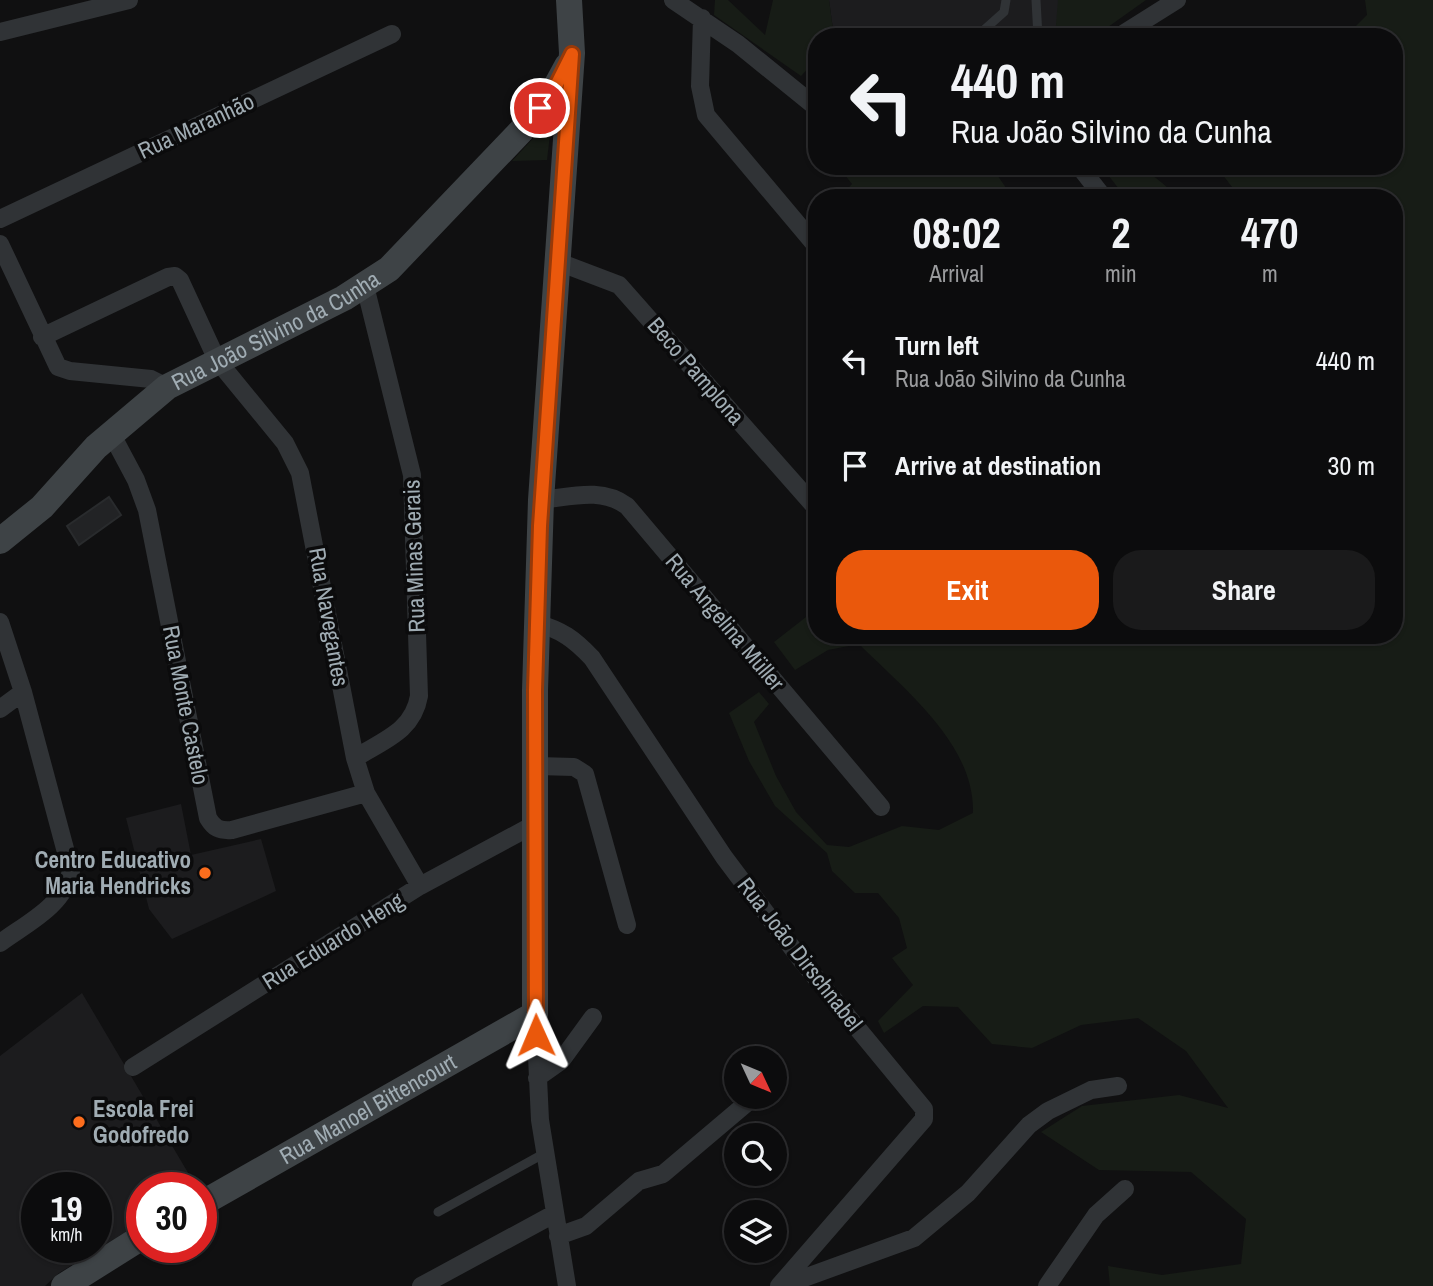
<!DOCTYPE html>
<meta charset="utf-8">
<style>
:root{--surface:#0c0c0d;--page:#1a1a1b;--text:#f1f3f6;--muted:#9a9b9d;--line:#2c2c2e;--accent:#ea580c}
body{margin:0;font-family:"Archivo Narrow",sans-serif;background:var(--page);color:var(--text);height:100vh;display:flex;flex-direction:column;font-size:26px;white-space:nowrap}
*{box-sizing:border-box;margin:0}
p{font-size:23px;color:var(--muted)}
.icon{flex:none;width:38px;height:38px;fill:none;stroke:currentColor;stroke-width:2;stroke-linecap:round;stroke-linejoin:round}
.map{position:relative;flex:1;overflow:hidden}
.side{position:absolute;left:808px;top:189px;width:595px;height:455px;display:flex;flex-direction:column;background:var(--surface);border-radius:28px;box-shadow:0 2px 5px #0004,0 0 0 2px var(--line)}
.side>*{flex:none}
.banner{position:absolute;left:808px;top:28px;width:595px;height:147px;border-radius:28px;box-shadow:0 2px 5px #0004,0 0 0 2px var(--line);background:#0c0c0d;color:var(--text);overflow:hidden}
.needle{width:46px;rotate:134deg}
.controls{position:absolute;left:724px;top:1046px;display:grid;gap:14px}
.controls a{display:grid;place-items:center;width:63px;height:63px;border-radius:50%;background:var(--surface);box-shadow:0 2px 5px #0004,0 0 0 2px var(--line);font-size:35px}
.speed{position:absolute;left:21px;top:1172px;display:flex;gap:14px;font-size:35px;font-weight:700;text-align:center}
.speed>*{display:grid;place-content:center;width:91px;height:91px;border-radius:50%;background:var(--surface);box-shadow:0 2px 5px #0004,0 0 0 2px var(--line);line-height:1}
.speed small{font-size:18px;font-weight:400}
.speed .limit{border:10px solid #d22;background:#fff;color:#111}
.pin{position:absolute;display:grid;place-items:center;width:60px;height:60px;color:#fff;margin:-30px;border:4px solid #fff;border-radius:50%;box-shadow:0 2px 7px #0007}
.me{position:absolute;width:77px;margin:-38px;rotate:359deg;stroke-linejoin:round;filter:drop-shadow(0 0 5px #0008)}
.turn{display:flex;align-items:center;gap:24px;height:147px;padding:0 28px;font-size:32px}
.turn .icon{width:91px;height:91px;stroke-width:2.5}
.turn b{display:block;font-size:49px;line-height:60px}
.eta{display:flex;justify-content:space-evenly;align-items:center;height:119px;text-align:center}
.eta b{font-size:42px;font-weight:800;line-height:49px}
.cta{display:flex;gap:14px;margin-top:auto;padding:14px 28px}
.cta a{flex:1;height:80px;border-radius:28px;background:var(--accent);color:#fff;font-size:28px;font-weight:800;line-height:80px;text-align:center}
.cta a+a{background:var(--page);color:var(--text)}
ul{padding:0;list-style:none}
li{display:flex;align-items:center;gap:21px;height:105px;padding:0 28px}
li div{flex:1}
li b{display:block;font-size:26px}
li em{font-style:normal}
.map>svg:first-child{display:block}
</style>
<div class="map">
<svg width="1433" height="1286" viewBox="0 0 1433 1286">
<rect width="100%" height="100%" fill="#101011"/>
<!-- built -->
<path fill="#1c1c1e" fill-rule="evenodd" d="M829,0H1058L1060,3L1055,37H834Z
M181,804L191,855L261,839L276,891L172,939L149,909L126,818Z
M82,993L197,1188H142V1222L59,1273L45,1286H0V1056ZM37,1188H96V1248H37Z"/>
<!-- green -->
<path fill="#171c16" d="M715,0H728L765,35L773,0H829L834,37H817V59L801,76L714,15Z
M1058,0H1146L1094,37H1055Z
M1365,0H1433V1286H1110L1108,1266L1162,1275L1241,1264L1246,1219L1191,1172L1099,1170L1041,1132L1082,1106L1179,1095L1228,1108L1186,1051L1138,1018L1081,1025L1032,1048L992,1044L958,1007L923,1006L884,1033L878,1021L913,985L892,958L907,948L899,918L878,893H855L832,871L827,853L775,806L749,761L729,713L759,692L769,704L754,722L776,776L796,812L827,845L849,847L902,826L939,830L973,813C975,744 904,689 859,644L828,650L795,670L774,642L815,610L817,635H1395V198H1226L1232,187L1216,166H1395V37H1345L1367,15Z
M552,118L547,160L512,161Z
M838,166H991L1013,198H839L852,184Z
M1101,166C1145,166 1147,169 1179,198H1126Z"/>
<!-- building -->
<path fill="#222325" stroke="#292b2d" stroke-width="2" d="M109,497L121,515L79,545L67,526Z"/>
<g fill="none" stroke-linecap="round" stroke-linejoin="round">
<!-- lane -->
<path stroke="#303336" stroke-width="9" d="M1036,0L1038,37
M976,37L1004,12L1006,0
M438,1212L545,1153"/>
<!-- street -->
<path stroke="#303336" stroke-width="18" d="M673,0L738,44L817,108
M702,18L700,86L706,115L817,247
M0,32L129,0
M1118,37L1177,0
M1079,166L1104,198
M0,219L392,34
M0,244L58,367L70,371L151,379L167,387
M556,261L619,285L817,509
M42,337L168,277L175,276L180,280L217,360L285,443L300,473L355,758L366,793L420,886
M111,433L136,480L147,510L208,818C214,828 219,831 232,830L366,793
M541,500C571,497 601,487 627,506L881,807
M0,622L23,692L71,871C64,906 27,923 0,943
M537,624C561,629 575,640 592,658L724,857L802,961L924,1109V1119L779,1286
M0,709L23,692
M355,758C384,740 413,731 419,696L412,475L365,286
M537,766L574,767L585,774L627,925
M535,1014L540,1120L567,1286
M133,1067L420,886L537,823
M537,1078L561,1061L593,1017
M558,1236L586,1226L639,1181L663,1174L754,1097
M421,1286L554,1214
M782,1286L914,1238L968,1193L1029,1125L1048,1111L1091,1090L1118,1086
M1047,1286L1096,1215L1125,1189"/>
<!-- secondary -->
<g stroke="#3e4346" stroke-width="26">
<path id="s1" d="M0,541L42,507L96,447L167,387L344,298L389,269L521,131L554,90L567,66"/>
<path id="s2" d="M201,1204L535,1014V690L541,500L572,53L569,0"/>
<path d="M64,1286L142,1237"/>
</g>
</g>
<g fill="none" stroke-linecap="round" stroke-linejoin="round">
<defs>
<path id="route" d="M536,1035L535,690L540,526L572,54L554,90L540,108"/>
</defs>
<!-- route casing -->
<use href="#route" stroke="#983908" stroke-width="18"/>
<!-- route -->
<use href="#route" stroke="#ea580c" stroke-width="12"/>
</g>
<!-- markers -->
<g fill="#fc6d1d" stroke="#0b0b0c" stroke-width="2.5">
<circle cx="205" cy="873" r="7"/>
<circle cx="79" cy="1122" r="7"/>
</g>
<g text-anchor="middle" stroke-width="7" stroke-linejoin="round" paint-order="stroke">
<!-- street labels -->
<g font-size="23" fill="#a0acb3" stroke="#0b0b0c">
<text transform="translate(196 126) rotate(-25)" y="8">Rua Maranhão</text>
<text dy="8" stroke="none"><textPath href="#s1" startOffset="350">Rua João Silvino da Cunha</textPath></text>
<text transform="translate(696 371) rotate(49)" y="8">Beco Pamplona</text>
<text transform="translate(414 556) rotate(-92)" y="8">Rua Minas Gerais</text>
<text transform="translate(329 617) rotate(80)" y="8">Rua Navegantes</text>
<text transform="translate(725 622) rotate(50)" y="8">Rua Angelina Müller</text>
<text transform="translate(186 705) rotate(79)" y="8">Rua Monte Castelo</text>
<text transform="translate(333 941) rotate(-32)" y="8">Rua Eduardo Heng</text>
<text transform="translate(800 954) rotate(52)" y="8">Rua João Dirschnabel</text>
<text dy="8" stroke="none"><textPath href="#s2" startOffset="192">Rua Manoel Bittencourt</textPath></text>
</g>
<!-- poi labels -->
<g font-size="23" font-weight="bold" fill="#a0acb3" stroke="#0b0b0c" text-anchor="end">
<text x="191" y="868">Centro Educativo<tspan x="191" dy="26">Maria Hendricks</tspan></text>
<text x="93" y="1117" text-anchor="start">Escola Frei<tspan x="93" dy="26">Godofredo</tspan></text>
</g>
</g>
</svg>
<div class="controls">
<a><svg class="needle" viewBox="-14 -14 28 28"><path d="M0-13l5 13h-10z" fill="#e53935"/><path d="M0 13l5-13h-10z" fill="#9a9b9d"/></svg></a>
<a><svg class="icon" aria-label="search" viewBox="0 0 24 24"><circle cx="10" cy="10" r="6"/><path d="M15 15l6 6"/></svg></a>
<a><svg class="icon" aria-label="layers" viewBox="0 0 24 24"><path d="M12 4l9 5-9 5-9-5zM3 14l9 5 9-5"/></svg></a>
</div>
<div class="speed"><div>19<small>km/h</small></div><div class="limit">30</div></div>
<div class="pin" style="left:540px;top:108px;background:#d93025"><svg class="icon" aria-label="arrive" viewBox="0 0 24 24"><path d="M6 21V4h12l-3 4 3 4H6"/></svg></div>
<svg class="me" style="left:536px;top:1035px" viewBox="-20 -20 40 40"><path d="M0-17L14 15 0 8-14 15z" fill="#ea580c" stroke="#fff" stroke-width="4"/></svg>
<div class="banner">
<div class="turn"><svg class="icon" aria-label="left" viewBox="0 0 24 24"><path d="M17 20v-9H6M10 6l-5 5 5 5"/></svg><div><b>440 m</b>Rua João Silvino da Cunha</div></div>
</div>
<section class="side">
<div class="eta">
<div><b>08:02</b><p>Arrival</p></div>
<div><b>2</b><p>min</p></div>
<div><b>470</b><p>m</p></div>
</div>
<ul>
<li><svg class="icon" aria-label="left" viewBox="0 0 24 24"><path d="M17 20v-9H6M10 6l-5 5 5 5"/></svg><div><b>Turn left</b><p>Rua João Silvino da Cunha</p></div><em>440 m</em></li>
<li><svg class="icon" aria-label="arrive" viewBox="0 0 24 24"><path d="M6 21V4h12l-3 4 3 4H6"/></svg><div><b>Arrive at destination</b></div><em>30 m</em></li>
</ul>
<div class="cta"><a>Exit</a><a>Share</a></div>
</section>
</div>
